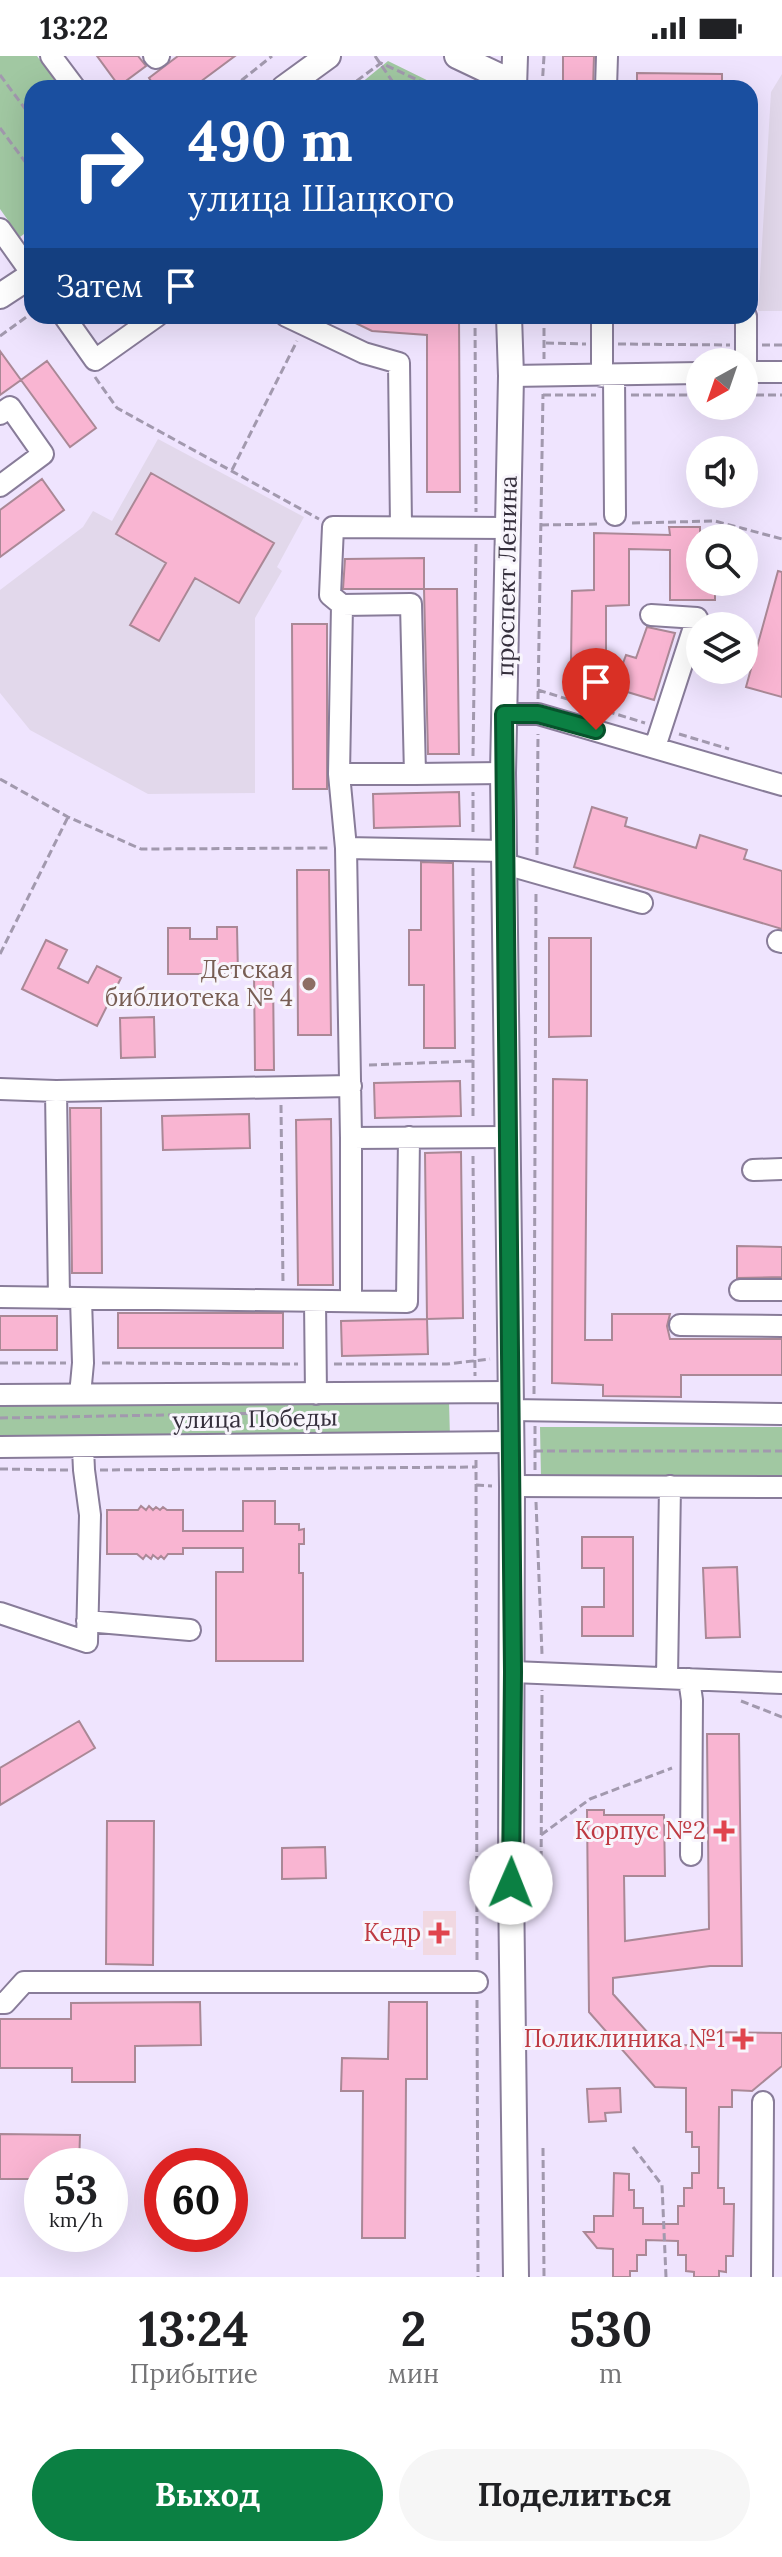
<!DOCTYPE html>
<html lang="ru">
<meta charset="utf-8">
<style>
:root{--surface:#fff;--page:#f6f6f6;--text:#202124;--muted:#757577;--accent:#0b8043}
body{margin:0;font-family:Lora,serif;background:var(--page);color:var(--text);height:100vh;display:flex;flex-direction:column;font-size:30px;white-space:nowrap}
*{box-sizing:border-box;margin:0}
p{font-size:26px;color:var(--muted)}
.icon{flex:none;width:44px;height:44px;fill:none;stroke:currentColor;stroke-width:2;stroke-linecap:round;stroke-linejoin:round}
.map{position:relative;height:2221px;overflow:hidden}
.drawer{display:flex;flex-direction:column;background:var(--surface);flex:1}
.drawer>*{flex:none}
.banner{position:absolute;left:24px;top:24px;width:734px;height:244px;border-radius:24px;box-shadow:0 8px 32px #0002;background:#1a4fa0;color:#fff;overflow:hidden}
.needle{width:52px;rotate:220deg}
.controls{position:absolute;left:686px;top:292px;display:grid;gap:16px}
.controls a{display:grid;place-items:center;width:72px;height:72px;border-radius:50%;background:var(--surface);box-shadow:0 8px 32px #0002;font-size:40px}
.speed{position:absolute;left:24px;top:2092px;display:flex;gap:16px;font-size:40px;font-weight:700;text-align:center}
.speed>*{display:grid;place-content:center;width:104px;height:104px;border-radius:50%;background:var(--surface);box-shadow:0 8px 32px #0002;line-height:1}
.speed small{font-size:20px;font-weight:400}
.speed .limit{border:12px solid #d22;background:#fff;color:#111}
.pin{position:absolute;display:grid;place-items:center;width:68px;height:68px;color:#fff;margin:-82px -34px;border-radius:50% 50% 50% 0;rotate:-45deg;box-shadow:0 0 8px #0007}
.pin .icon{rotate:45deg}
.me{position:absolute;width:88px;margin:-44px;rotate:1deg;stroke-linejoin:round;filter:drop-shadow(0 0 6px #0008)}
.turn{display:flex;align-items:center;gap:28px;height:168px;padding:0 32px;font-size:36px}
.turn .icon{width:104px;height:104px;stroke-width:2.5}
.turn b{display:block;font-size:56px;line-height:68px}
.then{display:flex;align-items:center;height:76px;padding:0 32px;background:#0003;gap:16px;font-size:30px}
.eta{display:flex;justify-content:space-evenly;align-items:center;height:136px;text-align:center}
.eta b{font-size:48px;font-weight:700;line-height:56px}
.cta{display:flex;gap:16px;margin-top:auto;padding:16px 32px}
.cta a{flex:1;height:92px;border-radius:48px;background:var(--accent);color:#fff;font-size:32px;font-weight:700;line-height:92px;text-align:center}
.cta a+a{background:var(--page);color:var(--text)}
.status{display:flex;justify-content:space-between;align-items:center;height:56px;padding:0 40px;background:var(--surface);direction:ltr}
.status svg{height:22px;fill:currentColor}
.map>svg:first-child{display:block}
</style>
<div class="status"><b>13:22</b><svg viewBox="0 0 49 12"><path d="M0 12V9h3v3zM5 12V6h3v6zM10 12V3h3v9zM15 12V0h3v12zM26 1h20v11H26zM47 4h2v5h-2z"/></svg></div>
<div class="map">
<svg width="782" height="2221" viewBox="0 0 782 2221">
<rect width="100%" height="100%" fill="#efe4fe"/>
<!-- education -->
<path fill="#e2d8eb" d="M782,18V255H758L771,36Z
M158,383L304,461L277,511L282,515L255,562V737L148,738L30,674L0,637V534L83,471L93,455L112,465Z"/>
<!-- medical -->
<path fill="#f1d8e1" d="M423,1855H456V1899H423Z"/>
<!-- green -->
<path fill="#a1c8a2" d="M0,0H37L61,32H32V172L20,181L0,153Z
M388,5L443,32H355Z
M449,1345L450,1382L0,1383V1348Z
M540,1371H782V1421L541,1422Z"/>
<!-- building -->
<path fill="#f9b5d2" stroke="#aa8896" stroke-width="2" d="M97,0H138L146,10L119,30Z
M178,0H235L192,32H156L149,22Z
M563,0H594L593,32H563Z
M637,17L722,18V32H637Z
M341,260H459L460,436H427V279L372,275Z
M0,295L21,324L0,339Z
M47,305L96,372L70,391L21,324Z
M151,417L274,487L239,547L195,522L159,585L130,569L166,507L116,478Z
M42,423L64,454L0,501V454Z
M669,471H700V526H715V544H670V494L629,493V549L606,550V633L585,634L584,607H571L572,535L594,534V477L670,479Z
M424,502V533H343L345,503Z
M778,515L782,516V641L746,631Z
M424,533H457L459,698H428Z
M292,568H327V733H293Z
M647,571L675,577L654,644L614,632L626,599L636,602Z
M459,736L460,770L374,772L373,738Z
M592,751L627,762L625,770L696,792L700,779L747,794L744,803L782,815V873L574,811Z
M421,806L453,807L455,992H424V929H409V874H421Z
M297,814H329L331,979H298Z
M217,871H237L238,918H168V872H190V883H217Z
M549,882H591V980L549,981Z
M46,884L67,894L58,912L88,927L97,910L121,922L97,970L22,933Z
M254,917L273,918L274,1014H255Z
M154,961L155,1001L121,1002L120,962Z
M553,1023L587,1024L585,1284H612V1258H670L667,1270L670,1283H782V1319H681V1341L603,1340V1329L552,1327Z
M460,1025L461,1060L375,1062L374,1027Z
M70,1052H101L102,1217H72Z
M249,1058L250,1092L163,1094L162,1060Z
M331,1063L333,1229H298L296,1064Z
M461,1096L463,1262L427,1263L425,1097Z
M737,1190L782,1191V1221L737,1222Z
M118,1257H283V1292H118Z
M0,1260H57V1294H0Z
M427,1263L428,1298L342,1300L341,1265Z
M243,1445H275V1468H299V1474L304,1473V1488H299V1517H303V1605H216V1516H243V1492H183V1498H168L164,1503L161,1500L158,1503L153,1499L151,1503L146,1499L143,1503L137,1498H107V1454H138L141,1450L146,1454L149,1450L153,1454L156,1451L160,1454L163,1451L167,1454H183V1475H243Z
M582,1481H633V1580H582V1551H604V1512H582Z
M737,1511L740,1581L706,1582L703,1512Z
M79,1665L95,1692L0,1749V1712Z
M707,1678H739L742,1910H710L613,1922V1938L658,1988L705,1990V1976L782,1977V2010L752,2035L732,2034V2051H719L718,2132H724V2148H734L733,2200H726V2216L719,2215V2221H694V2216L686,2215V2199H678V2185L646,2184V2199H637V2215H630V2221H613V2193L597,2192L584,2176H594V2160H613L614,2117L629,2118V2134H634V2152H643V2168H678V2150H684V2132H692V2117H699V2091H692V2076H686V2032L655,2031L589,1956L587,1754H604V1759H664L665,1820H624L625,1885L709,1873Z
M107,1765H154L153,1909L106,1908Z
M325,1791L326,1822L282,1823V1792Z
M200,1946L201,1989L135,1990V2026H72V2012H0V1963H71V1947Z
M389,1946H427V2023H406L405,2182H362L363,2035H341L342,2002L388,2003Z
M620,2032L621,2056L605,2057L606,2065L589,2066L587,2033Z
M0,2078L80,2079L79,2110H42V2123H0Z"/>
<g fill="none" stroke-linecap="round" stroke-linejoin="round">
<defs>
<path id="minor" d="M51,0L75,32
M154,0L156,2L159,0
M606,32L607,0
M0,173L32,218
M64,260L95,304L157,260
M286,260L364,297L399,307L401,470
M746,260V316
M744,316H782
M511,320L700,317
M602,320V260
M614,320L615,459
M0,358L10,351L43,398L0,430
M342,549L339,718L346,792L351,1082L508,1081
M651,559L697,562L655,691
M504,658H538L782,729
M503,717L415,718L411,548L342,549L330,539L333,471L508,472
M339,718H415
M346,792L505,795
M505,808L642,847
M778,885L782,886
M0,1033L56,1035L351,1030
M56,1035L59,1242
M753,1114L782,1113
M740,1234H782
M0,1241L407,1246L409,1081
M315,1245L316,1338
M351,1245V1082
M680,1269L782,1270
M0,1339L510,1336
M80,1339L83,1307L81,1243
M511,1354L782,1358
M0,1391L511,1386
M512,1430L782,1431
M0,1557L87,1586L90,1459L84,1414L83,1392
M87,1565L190,1574
M513,1616L782,1627
M667,1622L670,1430
M689,1623L692,1644L691,1799
M0,1947H5L24,1926H477
M762,2221L763,2046"/>
<path id="major" d="M457,0L514,27
M284,32L328,0
M514,32L515,0
M0,240L32,219
M509,260L511,320L503,717L512,1430L511,1827L516,2221"/>
</defs>
<!-- minor casing -->
<use href="#minor" stroke="#887c99" stroke-width="24"/>
<!-- major casing -->
<use href="#major" stroke="#887c99" stroke-width="28"/>
<!-- path -->
<path stroke="#a299ae" stroke-width="3" stroke-dasharray="8 4" stroke-linecap="butt" d="M375,0L397,32
M0,19L32,62
M232,32L272,0
M347,32L381,7L435,32
M542,32L544,0
M0,72L32,115
M475,260L476,456
M544,260V303
M0,280L32,257
M546,287L586,288
M618,288L730,289
M762,289H782
M95,321L117,352L319,463
M543,339H596
M631,339H700
M744,339H782
M232,414L297,285
M632,467L715,465L782,483
M541,469L601,468
M538,634L645,667
M538,643L543,338
M679,678L729,693
M473,700L476,488
M0,723L68,761L141,793L330,792
M473,776V736
M537,799L538,678
M473,812V1064
M0,898L68,761
M369,1009L473,1005
M281,1049L283,1229
M473,1100L475,1320
M0,1307H66
M102,1307L298,1308
M334,1308H447L490,1303
M534,1338L536,834
M0,1362L272,1357
M535,1370V1414
M535,1395H782
M476,1404L477,1908
M0,1413L68,1414
M100,1414L476,1411
M476,1429L492,1430
M536,1446L542,1598
M741,1645L782,1661
M541,1779L590,1743L672,1712
M529,1827H541L542,1634
M477,1944L478,2221
M633,2091L662,2129L666,2221
M543,2092L544,2221"/>
<!-- minor -->
<use href="#minor" stroke="#fff" stroke-width="20"/>
<!-- major -->
<use href="#major" stroke="#fff" stroke-width="24"/>
</g>
<g fill="none" stroke-linecap="round" stroke-linejoin="round">
<defs>
<path id="route" d="M511,1827L513,1616L504,658H538L596,674"/>
</defs>
<!-- route casing -->
<use href="#route" stroke="#07532c" stroke-width="20"/>
<!-- route -->
<use href="#route" stroke="#0b8043" stroke-width="14"/>
</g>
<!-- markers -->
<circle fill="#8d6e63" stroke="#f8f5fc" stroke-width="3" cx="309" cy="928" r="8"/>
<g fill="#e0444e" stroke="#f8f5fc" stroke-width="3">
<path d="M720 1763h8v8h8v8h-8v8h-8v-8h-8v-8h8z"/>
<path d="M435 1865h8v8h8v8h-8v8h-8v-8h-8v-8h8z"/>
<path d="M739 1971h8v8h8v8h-8v8h-8v-8h-8v-8h8z"/>
</g>
<g text-anchor="middle" stroke-width="6" stroke-linejoin="round" paint-order="stroke">
<!-- street labels -->
<g font-size="24" fill="#352f3c" stroke="#f8f5fc">
<text transform="translate(507 520) rotate(-89)" y="8">проспект Ленина</text>
<text transform="translate(255 1363) rotate(-1)" y="8">улица Победы</text>
</g>
<!-- education labels -->
<g font-size="24" fill="#785e54" stroke="#f8f5fc" text-anchor="end">
<text x="293" y="922">Детская<tspan x="293" dy="28">библиотека № 4</tspan></text>
</g>
<!-- health labels -->
<g font-size="24" fill="#be3a42" stroke="#f8f5fc" text-anchor="end">
<text x="706" y="1783">Корпус №2</text>
<text x="421" y="1885">Кедр</text>
<text x="725" y="1991">Поликлиника №1</text>
</g>
</g>
</svg>
<div class="controls">
<a><svg class="needle" viewBox="-14 -14 28 28"><path d="M0-13l5 13h-10z" fill="#e53935"/><path d="M0 13l5-13h-10z" fill="#757577"/></svg></a>
<a><svg class="icon" aria-label="sound" viewBox="0 0 24 24"><path d="M4 9h4l5-4v14l-5-4H4zM17 9q2 3 0 6"/></svg></a>
<a><svg class="icon" aria-label="search" viewBox="0 0 24 24"><circle cx="10" cy="10" r="6"/><path d="M15 15l6 6"/></svg></a>
<a><svg class="icon" aria-label="layers" viewBox="0 0 24 24"><path d="M12 4l9 5-9 5-9-5zM3 14l9 5 9-5"/></svg></a>
</div>
<div class="speed"><div>53<small>km/h</small></div><div class="limit">60</div></div>
<div class="pin" style="left:596px;top:674px;background:#d93025"><svg class="icon" aria-label="arrive" viewBox="0 0 24 24"><path d="M6 21V4h12l-3 4 3 4H6"/></svg></div>
<svg class="me" style="left:511px;top:1827px" viewBox="-20 -20 40 40"><circle r="19" fill="#fff"/><path d="M0-13L10 11 0 6-10 11z" fill="#0b8043"/></svg>
<div class="banner">
<div class="turn"><svg class="icon" aria-label="right" viewBox="0 0 24 24"><path d="M7 20v-9h11M14 6l5 5-5 5"/></svg><div><b>490 m</b>улица Шацкого</div></div>
<div class="then">Затем<svg class="icon" aria-label="arrive" viewBox="0 0 24 24"><path d="M6 21V4h12l-3 4 3 4H6"/></svg></div>
</div>
</div>
<section class="drawer">
<div class="eta">
<div><b>13:24</b><p>Прибытие</p></div>
<div><b>2</b><p>мин</p></div>
<div><b>530</b><p>m</p></div>
</div>
<div class="cta"><a>Выход</a><a>Поделиться</a></div>
</section>
